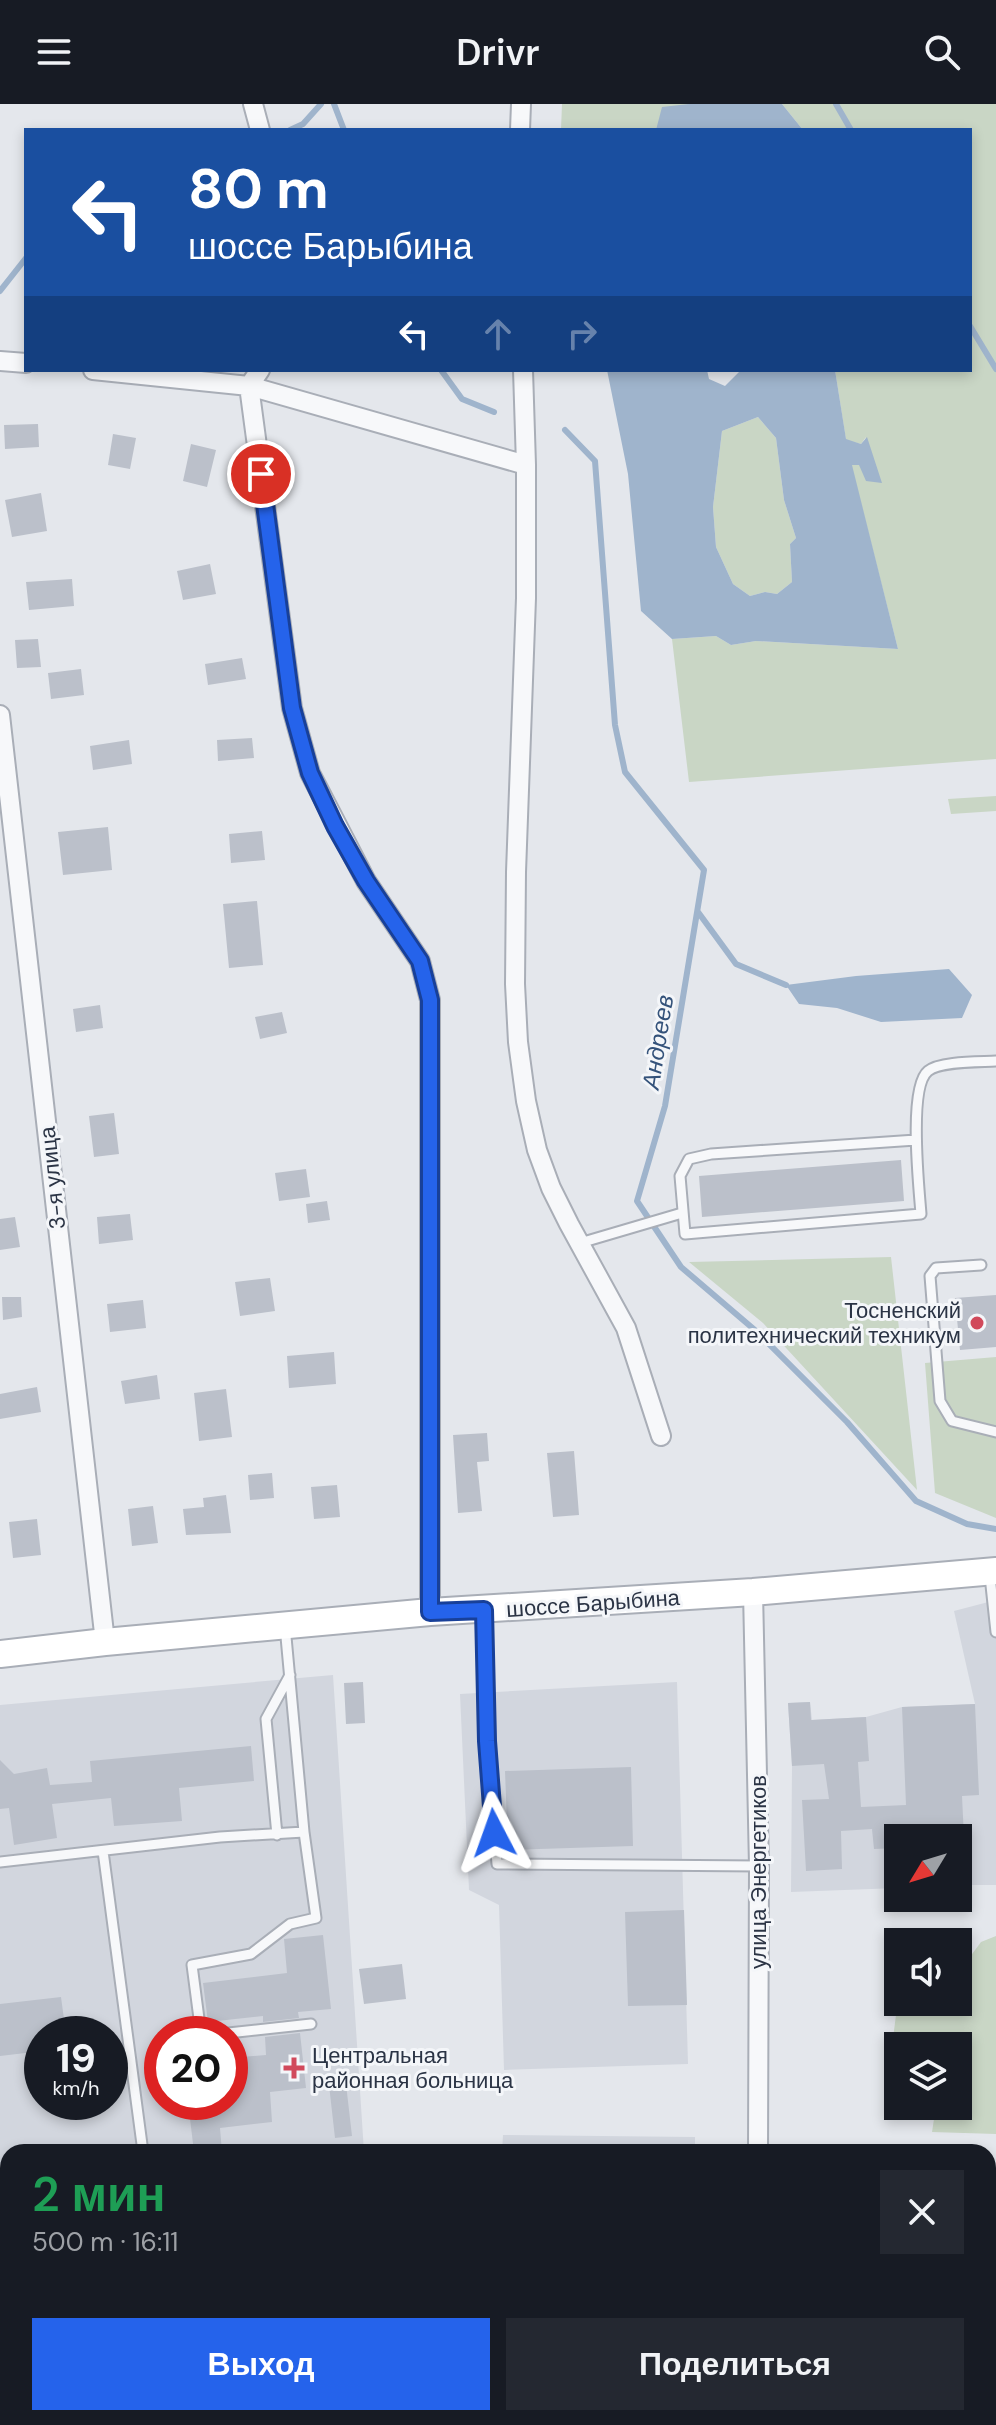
<!DOCTYPE html>
<html lang="ru">
<meta charset="utf-8">
<style>
:root{--surface:#171b24;--page:#242831;--text:#f1f3f6;--muted:#9ea1a6;--accent:#2563eb}
body{margin:0;font-family:"DM Sans",sans-serif;background:var(--page);color:var(--text);height:100vh;display:flex;flex-direction:column;font-size:30px;white-space:nowrap}
*{box-sizing:border-box;margin:0}
p{font-size:26px;color:var(--muted)}
.icon{flex:none;width:44px;height:44px;fill:none;stroke:currentColor;stroke-width:2;stroke-linecap:round;stroke-linejoin:round}
.map{position:relative;flex:1;overflow:hidden}
.sheet{position:absolute;left:0px;top:2040px;width:996px;height:282px;display:flex;flex-direction:column;background:var(--surface);border-radius:24px 24px 0 0;box-shadow:0 4px 12px #0003}
.sheet>*{flex:none}
.hud{position:absolute;left:24px;top:24px;width:948px;height:244px;border-radius:0px;box-shadow:0 4px 12px #0003;background:#1a4fa0;color:#fff;overflow:hidden}
.needle{width:52px;rotate:232deg}
.buttons{position:absolute;left:884px;top:1720px;display:grid;gap:16px}
.buttons a{display:grid;place-items:center;width:88px;height:88px;border-radius:0px;background:var(--surface);box-shadow:0 4px 12px #0003;font-size:40px}
.speed{position:absolute;left:24px;top:1912px;display:flex;gap:16px;font-size:40px;font-weight:700;text-align:center}
.speed>*{display:grid;place-content:center;width:104px;height:104px;border-radius:50%;background:var(--surface);box-shadow:0 4px 12px #0003;line-height:1}
.speed small{font-size:20px;font-weight:400}
.speed .limit{border:12px solid #d22;background:#fff;color:#111}
.pin{position:absolute;display:grid;place-items:center;width:68px;height:68px;color:#fff;margin:-34px;border:4px solid #fff;border-radius:50%;box-shadow:0 2px 8px #0007}
.me{position:absolute;width:88px;margin:-44px;rotate:356deg;stroke-linejoin:round;filter:drop-shadow(0 0 6px #0008)}
.turn{display:flex;align-items:center;gap:28px;height:168px;padding:0 32px;font-size:36px}
.turn .icon{width:104px;height:104px;stroke-width:2.5}
.turn b{display:block;font-size:56px;line-height:68px}
.lanes{display:flex;align-items:center;height:76px;padding:0 32px;background:#0003;justify-content:center;gap:40px;direction:ltr}
.lanes .off{opacity:.35}
.round{display:grid;place-items:center;flex:none;width:84px;height:84px;border-radius:0px;background:var(--page)}
.headline{display:flex;align-items:center;justify-content:space-between;height:136px;padding:0 32px}
h1{font-size:48px;font-weight:600;line-height:60px;color:#1e9e55}
.button{display:flex;gap:16px;margin-top:auto;padding:16px 32px}
.button a{flex:1;height:92px;border-radius:0px;background:var(--accent);color:#fff;font-size:32px;font-weight:600;line-height:92px;text-align:center}
.button a+a{background:var(--page);color:var(--text)}
header{display:flex;justify-content:space-between;align-items:center;height:104px;padding:0 32px;background:var(--surface);font-size:36px;font-weight:600}
.map>svg:first-child{display:block}
</style>
<header><svg class="icon" aria-label="menu" viewBox="0 0 24 24"><path d="M4 6h16M4 12h16M4 18h16"/></svg>Drivr<svg class="icon" aria-label="search" viewBox="0 0 24 24"><circle cx="10" cy="10" r="6"/><path d="M15 15l6 6"/></svg></header>
<div class="map">
<svg width="996" height="2321" viewBox="0 0 996 2321">
<rect width="100%" height="100%" fill="#e4e7ec"/>
<!-- built -->
<path fill="#d2d6de" fill-rule="evenodd" d="M996,1496V1781H958V1734H898V1784L791,1788L792,1662L788,1599L810,1598L812,1616L866,1613L902,1603L975,1600L954,1507Z
M333,1571L364,2048H8V2314H139L131,2321H0V1601ZM42,1930H110V1998H42ZM162,1930H230V1998H162Z
M677,1578L688,1960L504,1966L499,1801L469,1786L460,1590Z
M503,2031L695,2033V2048H502Z"/>
<!-- green -->
<path fill="#c9d6c5" d="M562,0H689L656,26H561Z
M782,0H996V655L689,678L672,535L716,532L731,541L756,537L898,545L851,360L859,361L866,333L861,340L846,336L835,266H970V26H803Z
M758,313L776,334L784,396L796,434L790,440L792,478L777,490L765,488L750,492L733,480L716,443L713,403L722,327Z
M996,692V707L951,710L948,695Z
M891,1153L917,1386L763,1219L689,1158Z
M996,1253V1414L935,1389L925,1259Z
M996,1832V2030L932,2028L936,2002H958V1942H898V1970L889,1966L898,1895V1898H958V1869L981,1838Z"/>
<!-- water -->
<path fill="#9fb4cc" fill-rule="evenodd" d="M689,0H782L803,26H656L662,3Z
M607,266H707L709,275L725,282L741,266H835L846,335L861,340L867,333L882,379L866,377L859,361H852L898,545L756,537L731,541L716,532L672,535L641,507L628,370ZM758,313L776,334L784,396L796,434L790,440L792,478L777,490L765,488L750,492L733,480L716,443L713,403L722,327Z
M949,865L972,891L962,914L881,918L837,904L799,900L786,881L856,872Z"/>
<g fill="none" stroke-linecap="round" stroke-linejoin="round">
<!-- stream -->
<path stroke="#9fb4cc" stroke-width="6" d="M334,0L344,26
M836,0L851,26
M290,26L303,20L321,0
M0,187L26,154
M970,222L996,265
M441,266L462,295L494,308
M565,326L595,357L615,621L625,668L704,766L665,1002L637,1097L681,1163L756,1227L847,1318L916,1397L967,1420L996,1425
M698,808L736,860L786,881"/>
</g>
<!-- building -->
<path fill="#bbc0ca" d="M38,320L39,343L5,345L4,321Z
M113,330L136,334L130,365L108,361Z
M191,340L216,346L207,383L183,377Z
M41,389L47,427L12,433L5,396Z
M210,460L216,490L183,496L177,467Z
M72,475L74,502L29,506L26,478Z
M38,535L41,563L17,564L15,536Z
M242,554L246,575L208,581L205,560Z
M81,565L84,591L51,595L48,569Z
M252,634L254,654L218,657L217,636Z
M129,636L132,660L93,666L90,642Z
M108,723L112,766L63,771L58,728Z
M262,727L265,756L231,759L229,730Z
M257,797L263,861L229,864L223,800Z
M100,901L103,924L76,928L73,905Z
M282,908L287,929L260,935L255,913Z
M114,1009L119,1050L94,1053L89,1012Z
M901,1056L904,1097L702,1113L699,1072Z
M306,1065L310,1093L279,1097L275,1069Z
M327,1097L330,1116L308,1119L306,1100Z
M130,1110L133,1136L99,1140L97,1113Z
M15,1113L20,1143L0,1146V1115Z
M270,1174L275,1207L240,1212L235,1178Z
M996,1191V1243L960,1246L955,1194Z
M2,1193H21L22,1213L3,1216Z
M143,1196L146,1224L110,1228L107,1200Z
M334,1248L336,1280L289,1284L287,1252Z
M157,1271L160,1295L125,1300L121,1277Z
M37,1283L41,1308L0,1315V1290Z
M226,1285L232,1333L199,1337L194,1289Z
M487,1329L489,1357L477,1358L482,1407L458,1409L453,1331Z
M574,1347L579,1411L553,1413L547,1349Z
M272,1369L274,1394L250,1396L248,1371Z
M337,1381L340,1413L314,1415L311,1383Z
M226,1391L231,1429L186,1431L183,1405L204,1403L203,1394Z
M153,1402L158,1439L132,1442L128,1405Z
M37,1415L41,1451L13,1454L9,1418Z
M363,1578L365,1619L346,1620L344,1579Z
M810,1598L811,1616L866,1613L869,1657L858,1658L861,1703L906,1701L902,1603L975,1600L979,1691L962,1692L964,1734H898V1744L874,1745L872,1725L841,1727L842,1765L806,1767L802,1696L829,1695L824,1660L792,1662L788,1599Z
M251,1642L254,1677L179,1684L182,1717L114,1722L111,1694L52,1700L57,1734L14,1741L9,1704L0,1705V1656L14,1670L47,1664L50,1681L92,1678L90,1657Z
M631,1663L633,1742L508,1746L505,1667Z
M684,1806L687,1901L628,1902L625,1808Z
M323,1831L331,1905L298,1908L299,1914L263,1918V1912L208,1918L203,1879L287,1869L284,1835Z
M402,1860L406,1895L364,1900L359,1865Z
M61,1893L66,1930H42V1947L0,1952V1900Z
M300,1929L306,1984L270,1988L272,2018L220,2024L222,2048H194L188,1998H230V1954L266,1951L265,1933Z
M346,1980L352,2032L335,2034L329,1981Z"/>
<g fill="none" stroke-linecap="round" stroke-linejoin="round">
<defs>
<path id="lane" d="M916,1036L711,1050L689,1055L680,1072L685,1130L921,1110C919,1083 908,983 928,967C940,957 979,958 996,957
M580,1139L682,1109
M981,1161L936,1164L930,1172L940,1297L952,1317L996,1328
M990,1472L996,1528
M484,1506L487,1637L497,1760L759,1762
M277,1731L266,1615L290,1571
M103,1747L143,2048
M0,1758L220,1733L304,1728L285,1522
M201,1930L192,1861L251,1850L290,1820L316,1814L304,1728
M219,1930L311,1920
M0,2122L8,2121
M988,2286L996,2287"/>
<path id="street" d="M253,0L260,26
M520,26L521,0
M0,257L26,259
M93,266L249,282L526,361
M260,266L249,282L292,604L310,669L366,777L420,857L430,896V1508
M523,266L526,361V494L516,768L515,880L518,938L526,997L537,1046L551,1084L569,1120L626,1224L661,1332
M0,611L105,1538
M753,1488L759,1762L758,2048
M759,2314V2321"/>
<path id="secondary" d="M0,1550L105,1538L430,1508L753,1488L996,1467"/>
</defs>
<!-- lane casing -->
<use href="#lane" stroke="#a9aeb7" stroke-width="13"/>
<!-- street casing -->
<use href="#street" stroke="#a9aeb7" stroke-width="22"/>
<!-- secondary casing -->
<use href="#secondary" stroke="#a9aeb7" stroke-width="30"/>
<!-- lane -->
<use href="#lane" stroke="#f7f8fa" stroke-width="9"/>
<!-- street -->
<use href="#street" stroke="#f7f8fa" stroke-width="18"/>
<!-- secondary -->
<use href="#secondary" stroke="#fff" stroke-width="26"/>
</g>
<g fill="none" stroke-linecap="round" stroke-linejoin="round">
<defs>
<path id="route" d="M261,370L292,604L310,669L335,722L366,777L420,857L430,896V1508L484,1506L487,1637L494,1729"/>
</defs>
<!-- route casing -->
<use href="#route" stroke="#184099" stroke-width="20"/>
<!-- route -->
<use href="#route" stroke="#2563eb" stroke-width="14"/>
</g>
<!-- markers -->
<g fill="#d1495b" stroke="#f4f6f9" stroke-width="3">
<circle cx="977" cy="1219" r="8"/>
<path d="M290 1952h8v8h8v8h-8v8h-8v-8h-8v-8h8z"/>
</g>
<g text-anchor="middle" stroke-width="6" stroke-linejoin="round" paint-order="stroke">
<!-- street labels -->
<g font-size="22" fill="#2b3445" stroke="#f4f6f9">
<text transform="translate(52 1074) rotate(-96)" y="8">3-я улица</text>
<text transform="translate(593 1499) rotate(-4)" y="8">шоссе Барыбина</text>
<text transform="translate(758 1768) rotate(-90)" y="8">улица Энергетиков</text>
</g>
<!-- poi labels -->
<g font-size="22" fill="#2b3445" stroke="#f4f6f9" text-anchor="end">
<text x="961" y="1214">Тосненский<tspan x="961" dy="25">политехнический техникум</tspan></text>
<text x="312" y="1959" text-anchor="start">Центральная<tspan x="312" dy="25">районная больница</tspan></text>
</g>
<!-- water labels -->
<g font-size="24" font-style="italic" fill="#34527a" stroke="#f4f6f9">
<text transform="translate(658 938) rotate(-81)" y="8">Андреев</text>
</g>
</g>
</svg>
<div class="buttons">
<a><svg class="needle" viewBox="-14 -14 28 28"><path d="M0-13l5 13h-10z" fill="#e53935"/><path d="M0 13l5-13h-10z" fill="#9ea1a6"/></svg></a>
<a><svg class="icon" aria-label="sound" viewBox="0 0 24 24"><path d="M4 9h4l5-4v14l-5-4H4zM17 9q2 3 0 6"/></svg></a>
<a><svg class="icon" aria-label="layers" viewBox="0 0 24 24"><path d="M12 4l9 5-9 5-9-5zM3 14l9 5 9-5"/></svg></a>
</div>
<div class="speed"><div>19<small>km/h</small></div><div class="limit">20</div></div>
<div class="pin" style="left:261px;top:370px;background:#d93025"><svg class="icon" aria-label="arrive" viewBox="0 0 24 24"><path d="M6 21V4h12l-3 4 3 4H6"/></svg></div>
<svg class="me" style="left:494px;top:1729px" viewBox="-20 -20 40 40"><path d="M0-17L14 15 0 8-14 15z" fill="#2563eb" stroke="#fff" stroke-width="4"/></svg>
<div class="hud">
<div class="turn"><svg class="icon" aria-label="left" viewBox="0 0 24 24"><path d="M17 20v-9H6M10 6l-5 5 5 5"/></svg><div><b>80 m</b>шоссе Барыбина</div></div>
<div class="lanes"><svg class="icon" aria-label="left" viewBox="0 0 24 24"><path d="M17 20v-9H6M10 6l-5 5 5 5"/></svg><svg class="icon off" aria-label="ahead" viewBox="0 0 24 24"><path d="M12 20V5M6 11l6-6 6 6"/></svg><svg class="icon off" aria-label="right" viewBox="0 0 24 24"><path d="M7 20v-9h11M14 6l5 5-5 5"/></svg></div>
</div>
<section class="sheet">
<div class="headline"><div><h1>2 мин</h1><p>500 m · 16:11</p></div><a class="round"><svg class="icon" aria-label="close" viewBox="0 0 24 24"><path d="M6 6l12 12M18 6L6 18"/></svg></a></div>
<div class="button"><a>Выход</a><a>Поделиться</a></div>
</section>
</div>
